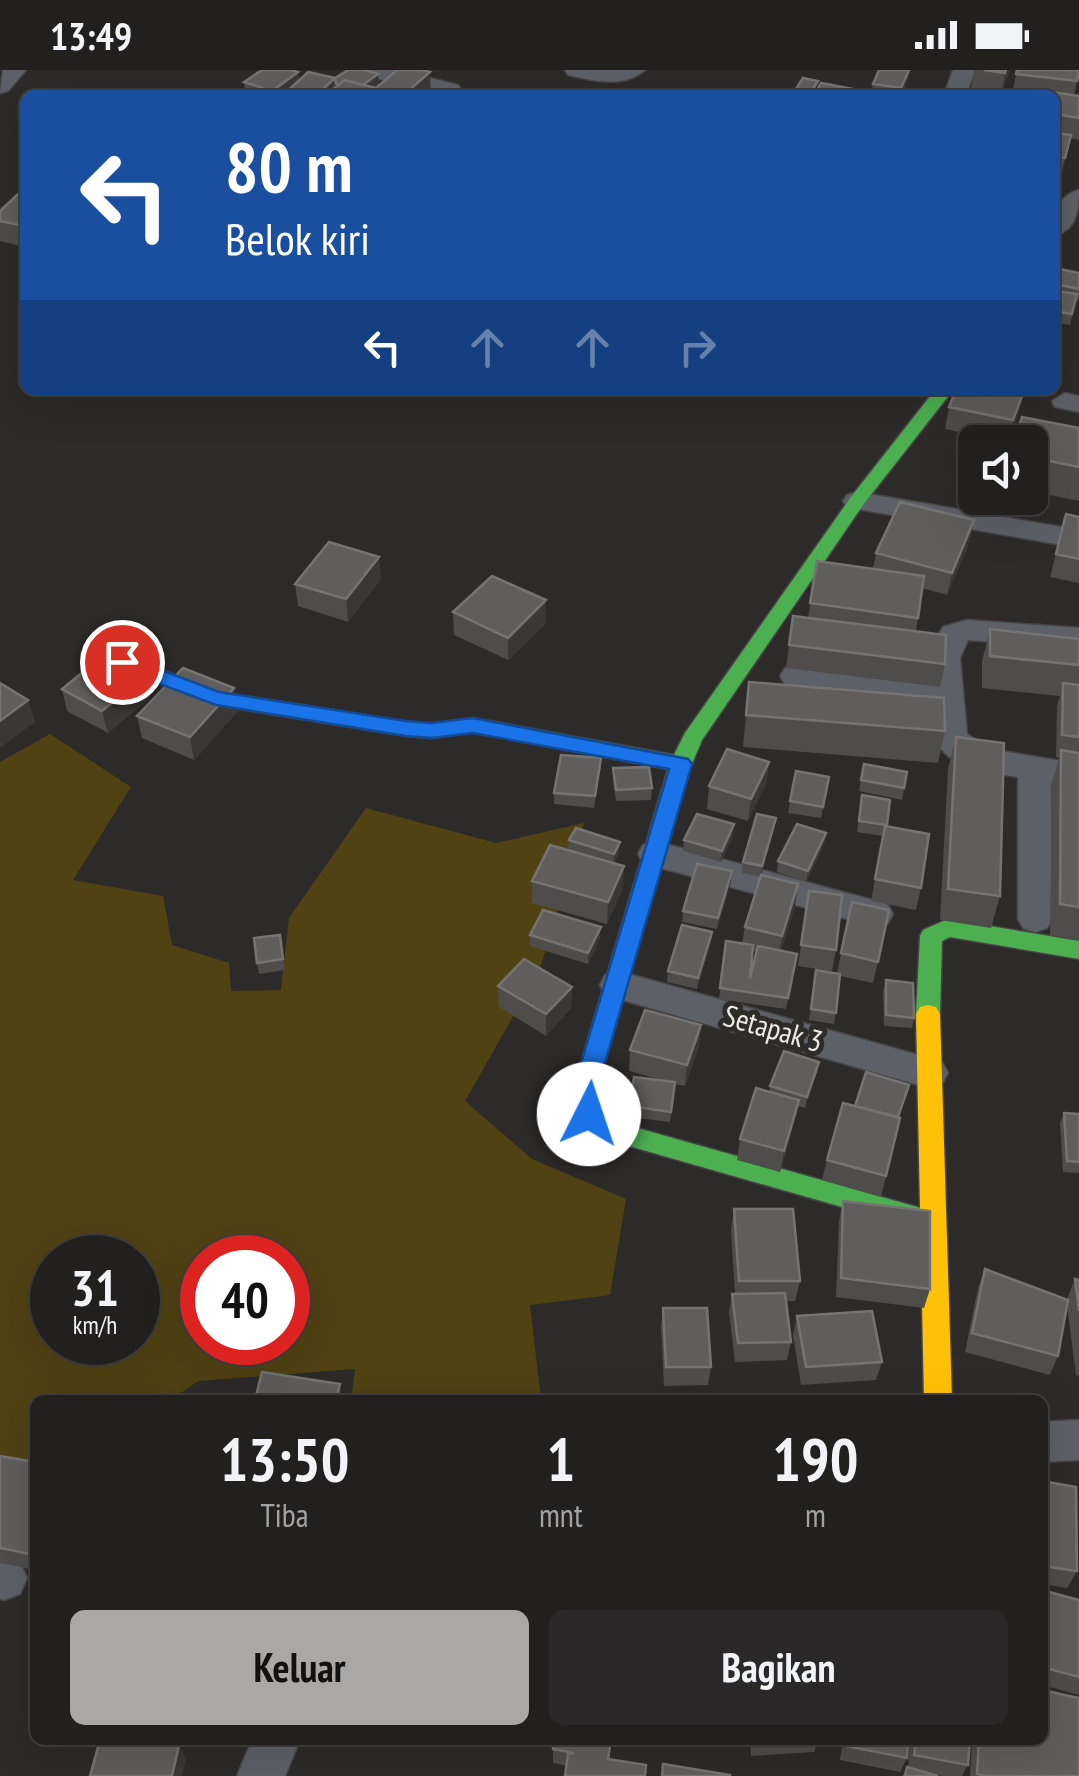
<!DOCTYPE html>
<html lang="id">
<style>
:root{--surface:#22201f;--page:#2a2828;--text:#f1f3f6;--muted:#a2a3a4;--line:#3f3e3d;--accent:#aaa8a6}
body{margin:0;font-family:"PT Sans Narrow",sans-serif;background:var(--page);color:var(--text);height:100vh;display:flex;flex-direction:column;font-size:38px;white-space:nowrap}
*{box-sizing:border-box;margin:0}
p{font-size:32px;color:var(--muted)}
.icon{flex:none;width:55px;height:55px;fill:none;stroke:currentColor;stroke-width:2;stroke-linecap:round;stroke-linejoin:round}
.map{position:relative;flex:1;overflow:hidden}
.drawer{position:absolute;left:30px;top:1325px;width:1018px;height:350px;display:flex;flex-direction:column;background:var(--surface);border-radius:15px;box-shadow:0 10px 40px #0002,0 0 0 2px var(--line)}
.drawer>*{flex:none}
.hud{position:absolute;left:20px;top:20px;width:1040px;height:305px;border-radius:15px;box-shadow:0 10px 40px #0002,0 0 0 2px var(--line);background:#1a4fa0;color:#fff;overflow:hidden}
.tools{position:absolute;left:958px;top:355px;display:grid;gap:20px}
.tools a{display:grid;place-items:center;width:90px;height:90px;border-radius:15px;background:var(--surface);box-shadow:0 10px 40px #0002,0 0 0 2px var(--line);font-size:50px}
.speed{position:absolute;left:30px;top:1165px;display:flex;gap:20px;font-size:50px;font-weight:700;text-align:center}
.speed>*{display:grid;place-content:center;width:130px;height:130px;border-radius:50%;background:var(--surface);box-shadow:0 10px 40px #0002,0 0 0 2px var(--line);line-height:1}
.speed small{font-size:25px;font-weight:400}
.speed .limit{border:15px solid #d22;background:#fff;color:#111}
.pin{position:absolute;display:grid;place-items:center;width:85px;height:85px;color:#fff;margin:-42px;border:5px solid #fff;border-radius:50%;box-shadow:0 2px 10px #0007}
.me{position:absolute;width:110px;margin:-55px;rotate:4deg;stroke-linejoin:round;filter:drop-shadow(0 0 8px #0008)}
.turn{display:flex;align-items:center;gap:35px;height:210px;padding:0 40px;font-size:45px}
.turn .icon{width:130px;height:130px;stroke-width:2.5}
.turn b{display:block;font-size:70px;line-height:85px}
.lanes{display:flex;align-items:center;height:95px;padding:0 40px;background:#0003;justify-content:center;gap:50px;direction:ltr}
.lanes .off{opacity:.35}
.eta{display:flex;justify-content:space-evenly;align-items:center;height:170px;text-align:center}
.eta b{font-size:60px;font-weight:700;line-height:70px}
.cta{display:flex;gap:20px;margin-top:auto;padding:20px 40px}
.cta a{flex:1;height:115px;border-radius:15px;background:var(--accent);color:#111;font-size:40px;font-weight:700;line-height:115px;text-align:center}
.cta a+a{background:var(--page);color:var(--text)}
.status{display:flex;justify-content:space-between;align-items:center;height:70px;padding:0 50px;background:var(--surface);direction:ltr}
.status svg{height:28px;fill:currentColor}
.map>svg:first-child{display:block}
</style>
<div class="status"><b>13:49</b><svg viewBox="0 0 49 12"><path d="M0 12V9h3v3zM5 12V6h3v6zM10 12V3h3v9zM15 12V0h3v12zM26 1h20v11H26zM47 4h2v5h-2z"/></svg></div>
<div class="map">
<svg width="1079" height="1706" viewBox="0 0 1079 1706">
<rect width="100%" height="100%" fill="#2d2b29"/>
<!-- green -->
<path fill="#504213" fill-rule="evenodd" d="M50,664L131,717L73,810L163,826L172,875L229,893L231,921L281,920L289,848L366,738L496,773L584,753L540,899L465,1031L532,1089L626,1129L610,1225L530,1235L541,1330H351L355,1299L198,1311L171,1330H35V1403L0,1395V692ZM52,1188H138V1272H52ZM202,1188H288V1272H202Z"/>
<g fill="none" stroke-linecap="round" stroke-linejoin="round">
<defs>
<path id="street" d="M3,0H26L8,21L0,23Z
M361,0H398L458,15L461,20L458,25H443L364,5Z
M565,0H645C624,18 594,11 568,5Z
M953,0H975L966,25H944Z
M1079,120C1079,139 1077,160 1055,165C1055,146 1057,125 1079,120Z
M1065,323L1079,326V342L1055,337L1052,331Z
M857,422L1079,460V478L847,437L843,431L847,425Z
M967,550L1079,558V578L968,570L960,588L967,664L989,679L1079,694V718L1051,713L1052,849L1047,858L1035,862L1023,858L1018,849V707C993,703 942,698 935,666C932,656 933,644 933,634L796,617L785,614L780,606L785,598L796,595L931,612C930,591 932,575 943,557Z
M655,771L876,831L888,835L893,844L888,853L876,857L643,793L638,784L643,775Z
M618,901L929,988L942,992L948,1003L942,1014L929,1018L605,925L600,915L605,905Z
M1079,1350V1390L1042,1392V1352Z
M0,1484L20,1492L27,1508L20,1524L4,1530L0,1529Z
M252,1670H300L285,1706H237Z"/>
<path id="fast" d="M935,320H953L863,435L702,670L686,708L597,1020L600,1039L616,1052L942,1144L946,1152L942,1160L933,1163L608,1070L580,1051L573,1020L668,699L473,662L431,668L407,666L216,635L115,597L112,592L122,585L219,622L407,652L431,654L473,648L674,685L685,663L851,427Z
M948,849L1079,871V889L950,867L942,871L940,944L936,951H920L916,944L920,866L923,860Z"/>
<path id="slow" d="M928,935L936,937L940,944L952,1330H924L916,944L920,937Z"/>
</defs>
<!-- street casing -->
<use href="#street" stroke="#474645" stroke-width="3"/>
<!-- fast casing -->
<use href="#fast" stroke="#474645" stroke-width="3"/>
<!-- slow casing -->
<use href="#slow" stroke="#474645" stroke-width="3"/>
<!-- street -->
<use href="#street" fill="#5d6167" fill-rule="evenodd"/>
<!-- fast -->
<use href="#fast" fill="#4caf50" fill-rule="evenodd"/>
<!-- slow -->
<use href="#slow" fill="#ffc107" fill-rule="evenodd"/>
</g>
<!-- wall -->
<path fill="#4e4d4b" fill-rule="evenodd" d="M909,0L908,9L901,25L871,24L873,14Z
M974,0H1010L1001,24L971,19Z
M1017,0H1079L1074,25L1079,26V70L1070,68L1060,110L1055,109V25H1012Z
M298,2L299,10L378,4L379,15L431,23L429,25H246L244,12Z
M796,19L817,20L857,25H795Z
M25,124V177L0,171V141Z
M1055,198L1079,203V227L1078,231L1076,230L1070,255L1055,252Z
M1024,321L1018,344L1008,372L945,359L949,337Z
M1079,358V431L1030,421V372Z
M1066,444L1079,447V513L1050,507Z
M974,450L969,473L947,525L922,518L916,561L945,594L940,617L786,598L793,546L808,548L817,491L873,499L876,483Z
M381,509L348,552L298,536L295,514Z
M453,542L546,553L508,590L454,565Z
M990,559L1079,569V870L1050,865L1052,712L1059,688L1056,687L1057,636L1060,626L982,618V591Z
M146,604L150,627L108,663L67,641L62,619Z
M749,612L945,661L938,693L743,677Z
M234,618L238,641L194,690L142,668L137,646Z
M956,667L1000,826L991,858L940,850L948,699Z
M769,692L766,714L748,751L707,739L709,716Z
M864,694L907,702L902,730L859,721Z
M613,698L652,718L651,730L616,731L613,710Z
M600,700L594,738L554,734V723Z
M796,701L829,707L821,748L788,743Z
M862,725L887,756L921,818L916,840L871,831L883,766L857,762Z
M776,748L761,805L795,836L781,881L797,884L786,939L719,929L726,871L742,873L745,857L761,807L742,803L743,792ZM752,881L757,882L750,908Z
M826,763L824,774L806,812L777,802L778,791Z
M733,766L721,792L683,781L684,770Z
M569,770L619,783L614,793L623,818L607,854L532,833V811L568,780Z
M731,812L717,859L682,852L683,841Z
M809,821L836,880L832,901L798,896Z
M852,832L889,840L873,913L840,906L834,954L809,950L816,900L837,903Z
M712,862L711,873L697,919L667,912L668,901Z
M280,865L285,900L259,904L257,893Z
M530,865L600,868L588,894L530,876Z
M886,910L914,948L912,958L884,956L883,921Z
M498,916L572,917L571,938L546,966L499,937Z
M699,976L685,1016L675,1014L670,1052L629,1047V1036L665,1011L629,1001L630,980Z
M819,992L805,1038L798,1036L780,1102L737,1090L740,1069L769,1022L770,1016Z
M1064,1043L1079,1044V1103L1063,1102L1060,1053Z
M899,1047L900,1048L881,1127L822,1110L827,1090Z
M843,1131L930,1219L924,1238L836,1227L839,1151Z
M734,1139L800,1211L795,1231H786L791,1272L787,1290L735,1292L729,1243L732,1224H735L731,1159Z
M985,1199L1067,1229L1075,1209L1079,1210V1306L1076,1305L1067,1235L1058,1286L1050,1305L965,1282L978,1218Z
M663,1238L711,1297L708,1315L664,1316L661,1257Z
M797,1246L882,1292L876,1310L801,1315L793,1265Z
M0,1386L35,1392V1500L0,1493Z
M1042,1411L1077,1501L1067,1518L1042,1514Z
M1042,1520L1079,1530V1625L1042,1615Z
M750,1670H818L814,1682L751,1686Z
M843,1670H908L907,1688L900,1702L840,1690Z
M910,1670H970L968,1695L962,1706H943L924,1702L938,1706H902L908,1697Z
M972,1670H1042L1079,1706H970Z
M553,1679L609,1689L567,1696L553,1693Z"/>
<!-- shaded-wall -->
<path fill="#3a3836" d="M909,0L908,9L900,25L901,18Z
M1006,0H1010L1001,24L1005,3Z
M298,2L300,23L298,25H272V21Z
M430,2L431,23L429,25H405Z
M378,4L379,15L364,25L354,21Z
M335,8L337,25H317Z
M818,11L817,22L815,25H810Z
M1024,321L1018,344L1008,372L1013,350Z
M974,450L969,473L947,525L952,503Z
M379,487L381,509L348,552L346,529Z
M546,530V553L508,590V568Z
M146,604L150,627L108,663L102,641Z
M234,618L238,641L194,690L190,667Z
M28,630L35,652L0,678V651Z
M769,692L766,714L748,751L751,729Z
M776,748L774,759L761,807L762,796Z
M734,754L733,766L721,792L722,781Z
M826,763L824,774L806,812L808,801Z
M620,772L619,783L613,796L614,784Z
M624,796L623,818L607,854L608,832Z
M732,801L731,812L717,859L718,848Z
M798,814L795,836L779,887L782,866Z
M601,857L600,868L588,894V883Z
M712,862L711,873L697,919L698,908Z
M572,917L571,938L546,966V944Z
M701,955L699,976L685,1016L687,995Z
M819,992L817,1002L805,1038L807,1027Z
M799,1030L795,1051L780,1102L784,1081Z
M340,1314L342,1330H336Z
M179,1675L186,1689L182,1706H172Z"/>
<!-- building -->
<path fill="#5f5e5c" stroke="#757472" stroke-width="2.5" d="M262,0H290L298,2L272,21L244,12Z
M348,0H365L378,4L363,15L345,10L338,15L336,14L335,8Z
M397,0H421L430,2L405,24L384,19L376,25H325L345,10L376,18Z
M879,0H909L901,18L873,14Z
M984,0H1006L1005,3Z
M1017,0H1079V1L1077,11L1016,4Z
M308,2L335,8L317,25H283Z
M803,8L818,11L811,22L796,19Z
M821,13L858,20L855,25L815,24Z
M1052,22L1079,26V48L1055,44V25H1051Z
M1055,63L1071,65L1065,88L1055,87Z
M19,123L25,124V156L0,151V141Z
M1055,198L1079,203V219L1055,214Z
M1055,221L1077,224L1072,244L1055,241Z
M956,320H1017L1024,321L1013,350L949,337Z
M1022,347L1079,358V397L1030,387V372H1014Z
M900,432L974,450L952,503L876,483Z
M1066,444L1079,447V489L1056,484Z
M329,472L379,487L346,529L295,514Z
M817,491L924,506L918,548L810,533Z
M492,506L546,530L508,568L453,542Z
M793,546L946,565L945,594L789,575Z
M990,559L1079,569V595L990,586Z
M105,584L146,604L102,641L62,619Z
M183,598L234,618L190,667L137,646Z
M749,612L944,628L945,661L746,645Z
M0,613L28,630L0,651Z
M1063,613L1079,615V667L1062,665Z
M956,667L1004,673L1000,826L948,819Z
M727,679L769,692L751,729L709,716Z
M1061,680L1079,683V837L1060,834Z
M561,685L601,688L595,726L554,723Z
M864,694L907,702L904,718L861,710Z
M649,697L652,718L616,720L613,698Z
M796,701L829,707L823,737L790,731Z
M862,725L890,730L887,755L859,751Z
M697,744L734,754L722,781L684,770Z
M757,744L776,748L762,796L743,792Z
M797,754L826,763L808,801L778,791Z
M885,756L929,764L921,818L875,809Z
M576,758L620,772L614,784L569,770Z
M550,775L624,796L608,832L532,811Z
M697,794L732,801L718,848L683,841Z
M761,805L798,814L782,866L745,857Z
M809,821L842,825L836,880L801,875Z
M852,832L889,840L878,892L841,883Z
M543,840L601,857L588,883L530,865Z
M682,855L712,862L698,908L668,901Z
M280,865L283,889L257,893L254,868Z
M726,871L753,875L750,908L758,876L797,884L788,928L720,918Z
M524,889L572,917L546,944L498,916Z
M816,900L840,904L836,943L811,939Z
M886,910L913,913L914,948L886,945Z
M645,940L701,955L687,995L630,980Z
M784,981L819,992L807,1027L770,1016Z
M866,1002L909,1015L898,1047L855,1036Z
M634,1007L675,1012L671,1042L629,1036Z
M756,1018L799,1030L784,1081L740,1069Z
M843,1033L900,1048L886,1106L827,1090Z
M1064,1043L1079,1044V1092L1067,1091Z
M843,1131L930,1141V1219L841,1208Z
M734,1139H793L800,1211H739Z
M985,1199L1068,1230L1058,1286L972,1263Z
M1075,1209L1079,1210V1241Z
M785,1223L791,1272L738,1273L732,1224Z
M663,1238H707L711,1297H666Z
M872,1241L882,1292L806,1297L797,1246Z
M262,1302L340,1314L336,1330H255Z
M165,1324L184,1330H162Z
M0,1386L35,1392V1485L0,1478Z
M1042,1411L1076,1417L1077,1501L1042,1496Z
M1042,1520L1079,1530V1607L1042,1597Z
M1042,1620L1079,1628V1706H986L977,1704L979,1670H1042Z
M100,1670H142L179,1675L172,1706H90Z
M554,1670H611L608,1689L646,1695L645,1706H565L568,1684L574,1683L553,1679Z
M847,1670H908L907,1688L846,1676Z
M916,1670H970L968,1695L914,1685Z
M663,1694L730,1705V1706H662Z
M907,1697L938,1706H905Z"/>
<!-- route -->
<path fill="#1a73e8" stroke="#114b97" stroke-width="2.5" d="M122,585L219,622L406,651L431,653L473,648L688,689L692,694L597,1020L601,1044L597,1052L589,1055L580,1052L573,1020L669,699L473,663L431,668L406,666L216,635L115,597V587Z"/>
<g text-anchor="middle" stroke-width="10" stroke-linejoin="round" paint-order="stroke">
<!-- street labels -->
<g font-size="30" fill="#edece9" stroke="#2e2c28">
<text transform="translate(773 959) rotate(16)" y="10">Setapak 3</text>
</g>
</g>
</svg>
<div class="tools">
<a><svg class="icon" aria-label="sound" viewBox="0 0 24 24"><path d="M4 9h4l5-4v14l-5-4H4zM17 9q2 3 0 6"/></svg></a>
</div>
<div class="speed"><div>31<small>km/h</small></div><div class="limit">40</div></div>
<div class="pin" style="left:122px;top:592px;background:#d93025"><svg class="icon" aria-label="arrive" viewBox="0 0 24 24"><path d="M6 21V4h12l-3 4 3 4H6"/></svg></div>
<svg class="me" style="left:589px;top:1044px" viewBox="-20 -20 40 40"><circle r="19" fill="#fff"/><path d="M0-13L10 11 0 6-10 11z" fill="#1a73e8"/></svg>
<div class="hud">
<div class="turn"><svg class="icon" aria-label="left" viewBox="0 0 24 24"><path d="M17 20v-9H6M10 6l-5 5 5 5"/></svg><div><b>80 m</b>Belok kiri</div></div>
<div class="lanes"><svg class="icon" aria-label="left" viewBox="0 0 24 24"><path d="M17 20v-9H6M10 6l-5 5 5 5"/></svg><svg class="icon off" aria-label="ahead" viewBox="0 0 24 24"><path d="M12 20V5M6 11l6-6 6 6"/></svg><svg class="icon off" aria-label="ahead" viewBox="0 0 24 24"><path d="M12 20V5M6 11l6-6 6 6"/></svg><svg class="icon off" aria-label="right" viewBox="0 0 24 24"><path d="M7 20v-9h11M14 6l5 5-5 5"/></svg></div>
</div>
<section class="drawer">
<div class="eta">
<div><b>13:50</b><p>Tiba</p></div>
<div><b>1</b><p>mnt</p></div>
<div><b>190</b><p>m</p></div>
</div>
<div class="cta"><a>Keluar</a><a>Bagikan</a></div>
</section>
</div>
